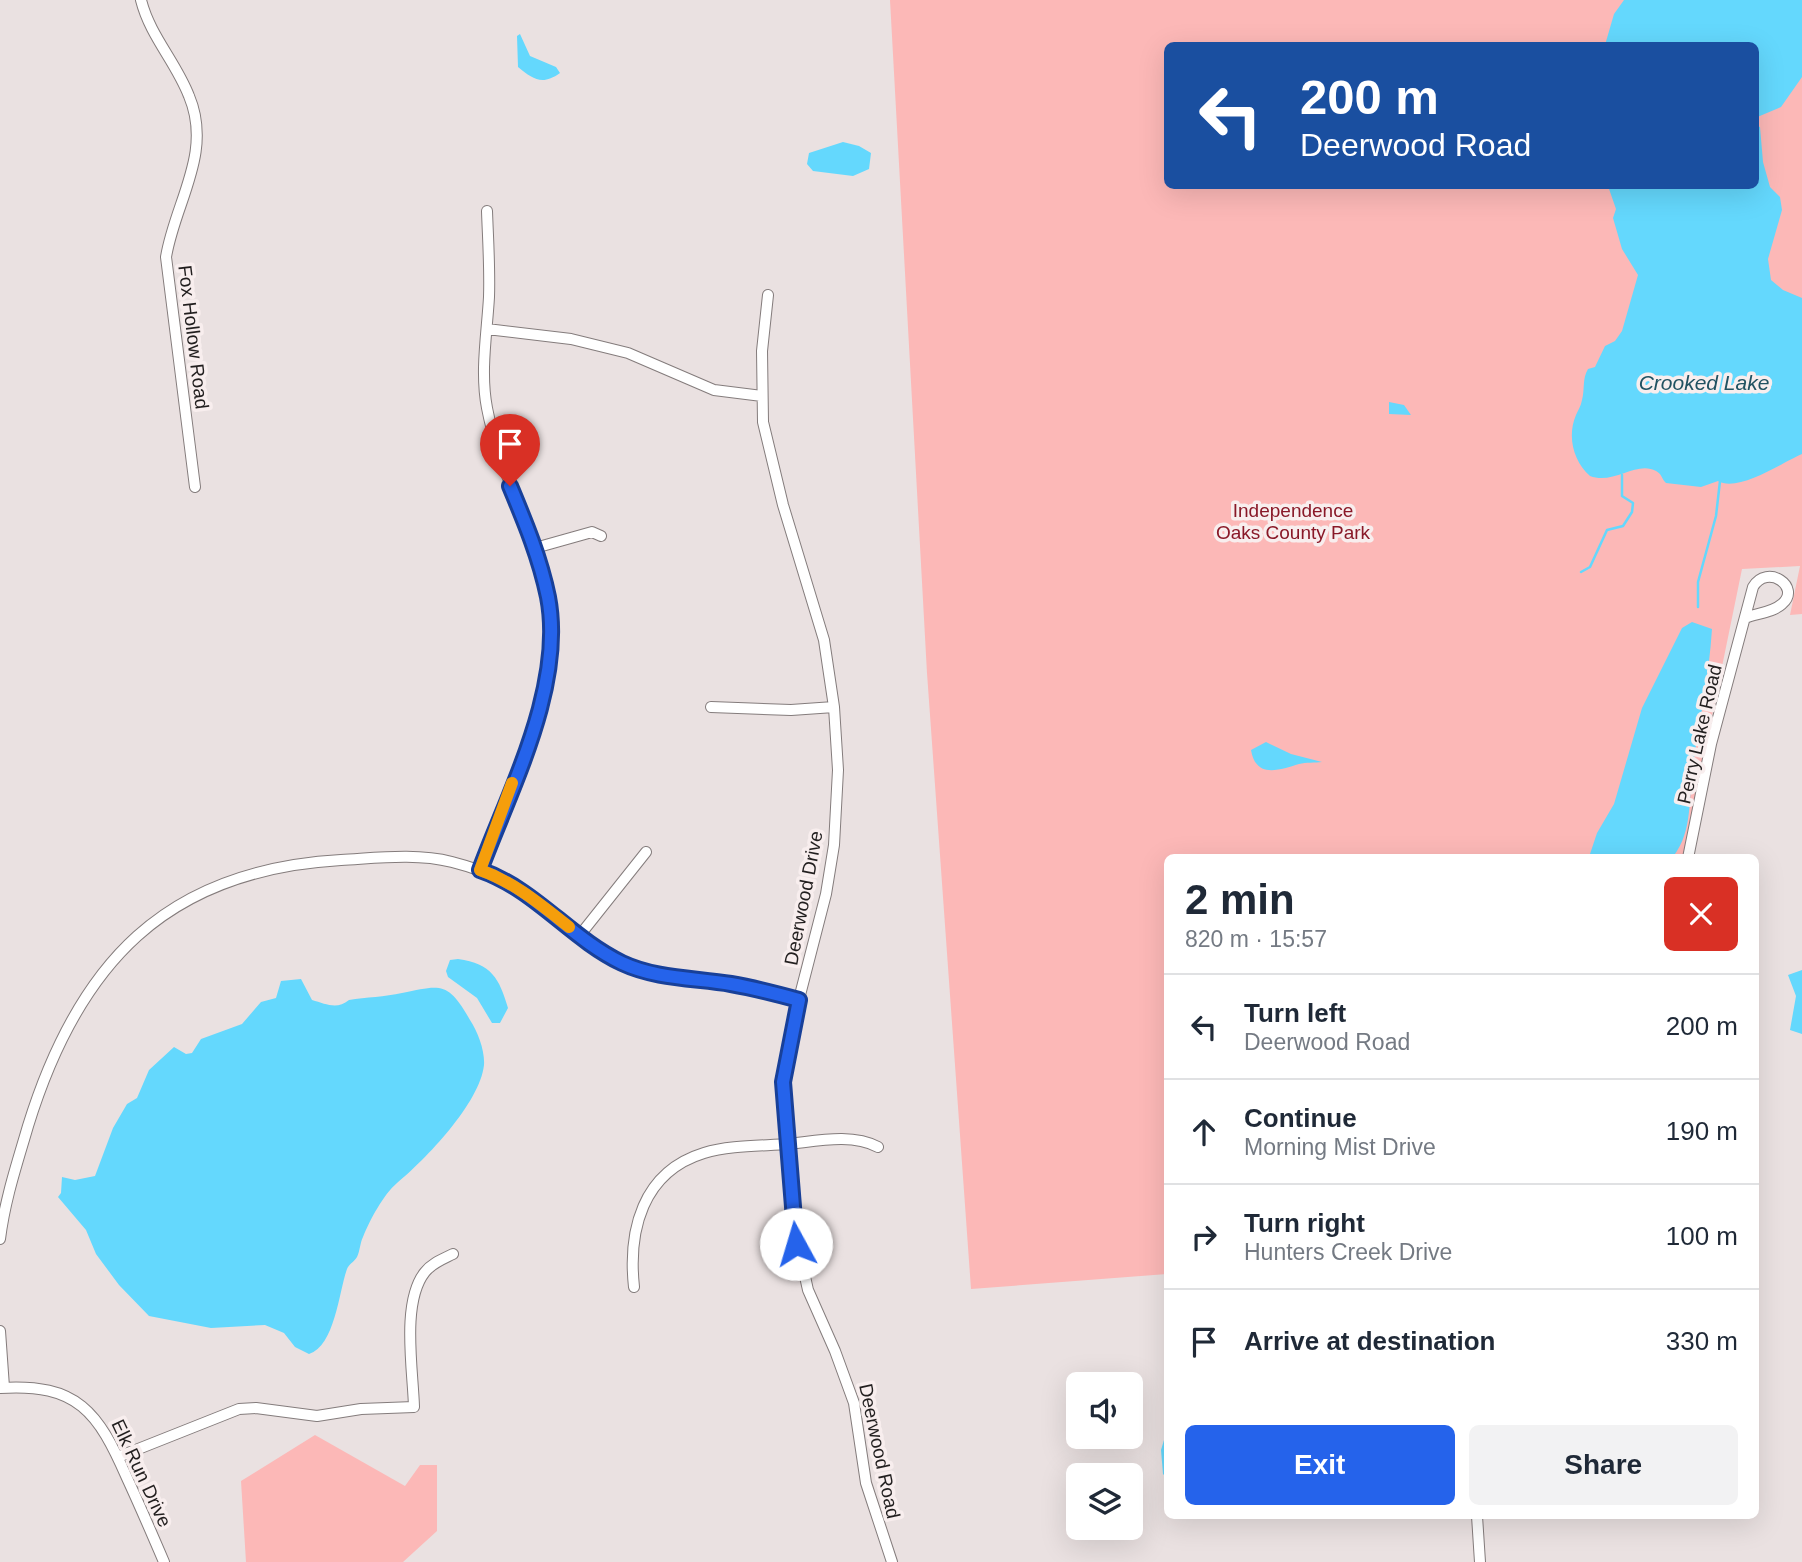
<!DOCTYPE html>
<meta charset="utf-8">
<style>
:root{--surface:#fff;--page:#f2f2f3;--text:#1f2937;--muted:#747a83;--line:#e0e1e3;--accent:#2563eb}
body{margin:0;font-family:Arial,sans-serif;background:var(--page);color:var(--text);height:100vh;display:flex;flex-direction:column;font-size:26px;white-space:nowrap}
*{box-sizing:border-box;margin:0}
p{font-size:23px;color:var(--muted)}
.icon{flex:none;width:38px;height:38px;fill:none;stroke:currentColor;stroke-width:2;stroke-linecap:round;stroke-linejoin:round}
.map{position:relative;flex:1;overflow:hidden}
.details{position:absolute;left:1164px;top:854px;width:595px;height:665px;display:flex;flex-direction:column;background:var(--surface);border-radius:10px;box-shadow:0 7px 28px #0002}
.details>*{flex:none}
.guide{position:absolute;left:1164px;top:42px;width:595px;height:147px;border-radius:10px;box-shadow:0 7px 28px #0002;background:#1a4fa0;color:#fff;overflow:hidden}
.tools{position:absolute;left:1066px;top:1372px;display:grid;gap:14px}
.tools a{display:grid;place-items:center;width:77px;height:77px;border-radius:10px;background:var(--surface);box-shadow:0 7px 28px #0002;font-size:35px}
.pin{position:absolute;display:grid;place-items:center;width:60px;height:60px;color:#fff;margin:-72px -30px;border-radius:50% 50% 50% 0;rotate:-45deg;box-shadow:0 0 7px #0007}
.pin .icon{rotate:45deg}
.me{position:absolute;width:77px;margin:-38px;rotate:354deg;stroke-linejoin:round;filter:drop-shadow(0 0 5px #0008)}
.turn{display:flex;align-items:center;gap:24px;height:147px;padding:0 21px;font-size:32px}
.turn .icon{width:91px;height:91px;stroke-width:2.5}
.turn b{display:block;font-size:49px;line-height:60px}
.round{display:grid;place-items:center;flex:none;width:74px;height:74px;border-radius:10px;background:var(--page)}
.head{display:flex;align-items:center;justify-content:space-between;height:119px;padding:0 21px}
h1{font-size:42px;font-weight:700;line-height:52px}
.cta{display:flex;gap:14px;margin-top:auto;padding:14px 21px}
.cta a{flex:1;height:80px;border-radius:10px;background:var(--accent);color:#fff;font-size:28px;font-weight:700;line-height:80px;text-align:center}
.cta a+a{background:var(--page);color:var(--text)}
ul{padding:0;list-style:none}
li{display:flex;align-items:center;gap:21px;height:105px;padding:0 21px;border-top:2px solid var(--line)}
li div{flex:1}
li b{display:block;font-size:26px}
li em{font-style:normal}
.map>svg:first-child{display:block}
</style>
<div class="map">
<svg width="1802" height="1562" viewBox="0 0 1802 1562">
<rect width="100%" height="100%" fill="#eae1e1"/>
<!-- green -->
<path fill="#fcb8b7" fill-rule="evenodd" d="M890,0H1802V614L1790,615L1800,566L1742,569L1683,857L1167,858V1274L971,1289L927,673ZM1167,46H1755V186H1167Z
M315,1435L405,1486L420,1465H437V1531L403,1562H246L241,1481Z"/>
<!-- water -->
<path fill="#64d8fd" d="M1624,0H1802V77L1781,107L1755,118V46L1605,45L1614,14Z
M520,34L530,56L556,67L560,73C542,86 533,79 518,67L517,36Z
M1755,125L1760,127L1763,162L1770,187L1780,197L1782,210L1768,259L1771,280L1783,290L1802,298V454C1783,462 1738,493 1718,481L1701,487L1666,483C1661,478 1662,474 1656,471C1637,460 1614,485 1590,476C1573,461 1567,436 1576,415C1578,410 1581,406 1582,400C1585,389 1582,379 1588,369L1595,367L1605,346L1615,341L1622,331L1638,275L1622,249L1613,218L1616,209L1608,186H1755Z
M843,142L859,146L871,153L869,169L853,176L813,171L807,164L809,153Z
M1389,402L1404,405L1411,415L1389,414Z
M1692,622L1712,629C1709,675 1700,719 1693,764C1688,796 1694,830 1673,857H1589L1597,833L1614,804L1642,708L1682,628Z
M1266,742L1291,754L1322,762C1315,763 1306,762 1299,764C1279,770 1256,779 1251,750Z
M458,959C492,964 499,978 508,1008L500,1023H492L477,998L448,977L446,971L450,960Z
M1802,970V1034L1790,1030L1796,996L1788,975Z
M301,979L312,1000C326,1004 337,1010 349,1000C366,997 385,997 402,993C441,985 448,981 470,1020C478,1032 485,1051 484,1065C480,1103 425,1160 397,1183C383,1195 370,1220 363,1237C360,1243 360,1251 357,1257C354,1262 349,1264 347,1269C339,1291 335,1346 309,1354L295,1347L284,1333L265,1325L211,1328L149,1316L119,1285L96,1254L86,1230L58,1197L61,1193L62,1177L75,1180L95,1176L113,1128L127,1104L137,1098L149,1070L174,1047L186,1054L192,1053L201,1039L242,1024L261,1002L276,998L281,981Z
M1167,1430V1478L1163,1474L1161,1450Z"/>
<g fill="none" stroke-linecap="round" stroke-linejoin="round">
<!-- stream -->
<path stroke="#64d8fd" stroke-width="2.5" d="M1581,572L1590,567L1607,530L1623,526L1632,512L1633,503L1622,496V475
M1698,607V582L1716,516L1720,481"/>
<defs>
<path id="street" d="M141,0C150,36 176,62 189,96C213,153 175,202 166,257L195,487
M768,295L762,351L763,422L783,505L824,640L834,707L838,770L834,845L826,894L791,1030L783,1082L793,1223L808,1290L835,1351L854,1403L866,1483L892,1562
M487,329L571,339L628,353L714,390L762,396
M535,548L592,532L601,536
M711,707L791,710L834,707
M1688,858L1711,744L1753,587C1767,563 1802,587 1782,604C1772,613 1757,613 1745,618
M480,871C505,803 551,709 551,637C551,556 502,487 487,408C480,372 487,333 489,297C490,268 488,240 487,211
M580,935L646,852
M0,1239C5,1199 17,1164 28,1126C78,964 165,870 341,860C378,858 416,853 452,862C480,869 505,879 529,895C561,917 587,947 623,963C657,978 696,978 732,984C754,988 777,994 799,1000
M634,1287C628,1231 642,1172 704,1153C729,1145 762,1146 789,1144C817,1141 852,1133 878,1147
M0,1331L4,1387
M0,1388C78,1383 98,1412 127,1478C140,1506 152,1534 164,1562
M118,1457L239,1409L256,1408L317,1416L361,1409L414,1407C413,1370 401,1302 425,1272C432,1263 443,1259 453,1254
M1477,1516L1480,1562"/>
</defs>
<!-- street casing -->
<use href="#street" stroke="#847c7c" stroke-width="12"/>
<!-- street -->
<use href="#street" stroke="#fff" stroke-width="10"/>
</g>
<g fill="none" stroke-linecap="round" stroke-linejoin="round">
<defs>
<path id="route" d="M510,486C525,522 540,558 548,597C565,686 510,789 480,870C535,889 570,938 622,963C656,979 695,978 731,984C754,988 777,994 799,1000L783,1082L796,1244"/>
</defs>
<!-- route casing -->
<use href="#route" stroke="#184099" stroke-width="18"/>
<!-- route -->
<use href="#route" stroke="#2563eb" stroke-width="12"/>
<!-- slow -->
<path stroke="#f59e0b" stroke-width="12" d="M512,783L480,870C514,882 541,905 569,927"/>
</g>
<g text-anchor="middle" stroke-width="7" stroke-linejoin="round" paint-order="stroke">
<!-- street labels -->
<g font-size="19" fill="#221f1f" stroke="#f8eeee">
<text transform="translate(194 337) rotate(83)" y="7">Fox Hollow Road</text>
<text transform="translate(1699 734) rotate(-77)" y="7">Perry Lake Road</text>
<text transform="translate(803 898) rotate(-79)" y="7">Deerwood Drive</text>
<text transform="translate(880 1451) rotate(78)" y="7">Deerwood Road</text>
<text transform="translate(142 1473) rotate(65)" y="7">Elk Run Drive</text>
</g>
<!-- park labels -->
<g font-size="19" fill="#891928" stroke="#f8eeee">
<text x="1293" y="517">Independence<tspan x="1293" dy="22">Oaks County Park</tspan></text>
</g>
<!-- water labels -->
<g font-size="21" font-style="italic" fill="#215262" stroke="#f8eeee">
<text x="1704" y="390">Crooked Lake</text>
</g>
</g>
</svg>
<div class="tools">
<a><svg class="icon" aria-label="sound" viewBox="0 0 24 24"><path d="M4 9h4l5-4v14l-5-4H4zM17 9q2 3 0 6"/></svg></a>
<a><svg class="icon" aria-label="layers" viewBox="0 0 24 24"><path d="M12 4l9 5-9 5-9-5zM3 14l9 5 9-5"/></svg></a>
</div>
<div class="pin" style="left:510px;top:486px;background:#d93025"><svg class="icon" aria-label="arrive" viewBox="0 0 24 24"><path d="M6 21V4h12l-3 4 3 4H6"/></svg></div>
<svg class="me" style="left:796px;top:1244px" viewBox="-20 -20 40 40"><circle r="19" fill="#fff"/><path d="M0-13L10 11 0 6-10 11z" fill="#2563eb"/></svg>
<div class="guide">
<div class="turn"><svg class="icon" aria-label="left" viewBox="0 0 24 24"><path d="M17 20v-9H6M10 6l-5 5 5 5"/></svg><div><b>200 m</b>Deerwood Road</div></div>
</div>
<section class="details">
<div class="head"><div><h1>2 min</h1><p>820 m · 15:57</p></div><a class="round" style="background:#d93025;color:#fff"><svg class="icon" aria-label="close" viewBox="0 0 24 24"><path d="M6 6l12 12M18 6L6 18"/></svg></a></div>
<ul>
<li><svg class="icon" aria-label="left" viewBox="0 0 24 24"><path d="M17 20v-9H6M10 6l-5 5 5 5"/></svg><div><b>Turn left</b><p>Deerwood Road</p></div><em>200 m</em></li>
<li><svg class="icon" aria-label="ahead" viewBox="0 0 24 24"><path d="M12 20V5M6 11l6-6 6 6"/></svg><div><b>Continue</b><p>Morning Mist Drive</p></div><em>190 m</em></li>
<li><svg class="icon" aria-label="right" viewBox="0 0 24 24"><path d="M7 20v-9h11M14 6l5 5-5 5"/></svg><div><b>Turn right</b><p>Hunters Creek Drive</p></div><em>100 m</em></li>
<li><svg class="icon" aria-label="arrive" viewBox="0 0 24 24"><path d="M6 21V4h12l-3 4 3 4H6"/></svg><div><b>Arrive at destination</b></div><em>330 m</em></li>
</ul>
<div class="cta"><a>Exit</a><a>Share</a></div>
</section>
</div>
